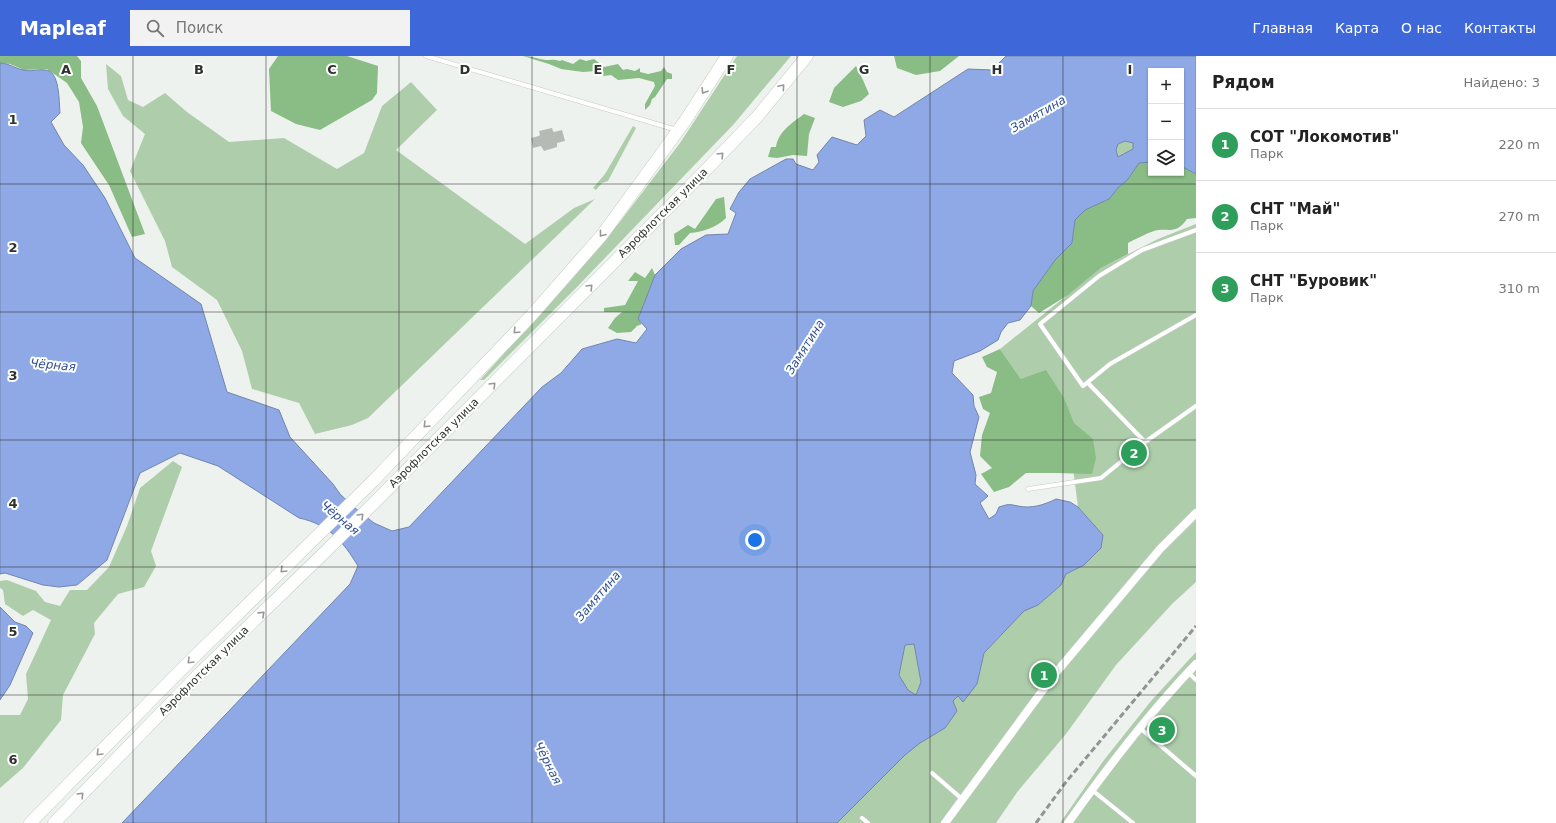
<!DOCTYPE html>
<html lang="ru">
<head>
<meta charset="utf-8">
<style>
	:root { --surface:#fff; --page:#f2f2f2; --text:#222; --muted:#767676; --line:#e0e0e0; --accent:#3e67d9 }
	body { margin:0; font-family:"DejaVu Sans",sans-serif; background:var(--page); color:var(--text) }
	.controls { position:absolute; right:12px; top:12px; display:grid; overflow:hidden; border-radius:0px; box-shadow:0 1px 3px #0004 }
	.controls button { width:36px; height:36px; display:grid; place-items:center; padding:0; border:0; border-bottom:1px solid var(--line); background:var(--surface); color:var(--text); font:20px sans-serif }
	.you { position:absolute; left:755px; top:484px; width:14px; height:14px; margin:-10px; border:3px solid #fff; border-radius:50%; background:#1a73e8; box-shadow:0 0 0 6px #1a73e833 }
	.badge { display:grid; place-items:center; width:26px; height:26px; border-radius:50%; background:var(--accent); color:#fff; font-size:13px; font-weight:700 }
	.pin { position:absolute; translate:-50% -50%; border:2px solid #fff; box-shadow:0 1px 4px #0006 }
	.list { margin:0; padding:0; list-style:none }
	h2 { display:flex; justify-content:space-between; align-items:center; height:52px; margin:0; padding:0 16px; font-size:17px }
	h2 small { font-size:13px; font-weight:400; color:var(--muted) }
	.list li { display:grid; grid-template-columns:26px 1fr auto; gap:12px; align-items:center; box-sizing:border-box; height:72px; padding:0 16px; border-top:1px solid var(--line) }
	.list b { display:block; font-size:15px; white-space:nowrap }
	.list p { margin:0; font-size:13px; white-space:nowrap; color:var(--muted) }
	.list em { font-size:13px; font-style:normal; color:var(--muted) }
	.icon { flex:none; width:22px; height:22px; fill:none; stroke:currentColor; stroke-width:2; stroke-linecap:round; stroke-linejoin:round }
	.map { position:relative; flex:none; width:1196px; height:767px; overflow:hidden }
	header { display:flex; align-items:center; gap:24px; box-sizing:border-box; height:56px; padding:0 20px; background:var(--accent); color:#fff }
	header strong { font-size:19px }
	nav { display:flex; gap:22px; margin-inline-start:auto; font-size:14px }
	.search { width:280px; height:36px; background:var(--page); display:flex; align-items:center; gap:10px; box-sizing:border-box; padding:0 14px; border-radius:0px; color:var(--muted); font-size:15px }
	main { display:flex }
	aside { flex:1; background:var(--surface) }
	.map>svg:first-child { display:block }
	.green { fill:#aeceab }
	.forest { fill:#8abc85 }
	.water { fill:#8ea9e5; stroke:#7285ae; fill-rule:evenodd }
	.building { fill:#b6bab5 }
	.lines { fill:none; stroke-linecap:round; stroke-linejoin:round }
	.lane-casing { stroke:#c5cac5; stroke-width:5 }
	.street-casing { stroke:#c5cac5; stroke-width:9 }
	.primary-casing { stroke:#c5cac5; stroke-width:13 }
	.lane { stroke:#fff; stroke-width:4 }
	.street { stroke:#fff; stroke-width:8 }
	.primary { stroke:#fff; stroke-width:12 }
	.rail { stroke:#919491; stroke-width:3; stroke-dasharray:6 3; stroke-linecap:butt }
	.oneway { stroke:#979897 }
	.grid { fill:none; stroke:#2f312f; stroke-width:1; stroke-opacity:0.55 }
	.labels { text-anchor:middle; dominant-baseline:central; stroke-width:4; stroke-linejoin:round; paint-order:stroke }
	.street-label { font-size:11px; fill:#2f312f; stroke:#fdfffd }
	.water-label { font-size:12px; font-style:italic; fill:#314d95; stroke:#fdfffd }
	.grid-label { font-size:13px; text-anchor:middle; font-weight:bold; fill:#2f312f; stroke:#fdfffd; stroke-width:4; stroke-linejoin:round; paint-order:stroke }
</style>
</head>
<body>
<header>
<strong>Mapleaf</strong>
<div class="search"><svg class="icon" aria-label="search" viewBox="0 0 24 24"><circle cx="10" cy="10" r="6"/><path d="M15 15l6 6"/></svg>Поиск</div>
<nav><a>Главная</a><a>Карта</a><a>О нас</a><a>Контакты</a></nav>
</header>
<main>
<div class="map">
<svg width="1196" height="767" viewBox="0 0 1196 767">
	<rect width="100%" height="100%" fill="#eef2ee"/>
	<path class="green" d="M737,0H791L733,69L576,232L484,324H480L570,225L619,167L680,87Z
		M106,8L121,20L128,44L143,51L165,37L187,56L229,86L284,82L337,113L364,97L382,50L411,26L437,54L396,94L525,188L574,152L595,143L368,362L352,369L315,378L299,347L252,333L242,295L217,244L172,211L165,185L130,115L145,78L123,60L108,33Z
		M633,70L636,72L608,125L602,127L596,134L593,132L605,118Z
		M1125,85L1133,87V94L1118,101L1116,94L1118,88Z
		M1196,168V526L1172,548L1116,609L1066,678L1018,735L996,767H837L905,699L957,655L953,645L958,640L963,645L977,628L984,597L1024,554L1038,549L1061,529L1066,518L1084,509L1103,479L1078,451L1064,342L1021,323L1000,293L1101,212L1158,183Z
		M173,405L182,411L151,495L156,510L144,531L118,538L94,567L95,578L63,639L61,664L23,712L0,732V659H20L28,643L26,618L51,564L33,554L23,560L5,548L3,534L0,532V525L7,524L36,535L45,546L60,550L70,534H87L109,511L127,470L140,432Z
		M905,588H914L921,626L916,639L908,634L899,618Z
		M1196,596V767H1060L1104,704L1151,645Z"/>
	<path class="forest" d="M0,0H77L81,5V22L97,50L145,178L132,181L109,129L81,87L83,71L79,46L67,27L47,13L24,14L10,8L0,7Z
		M278,0H347L378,10L377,37L372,44L320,74L296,68L271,55L269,13Z
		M523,0C533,0 537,3 546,4C552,4 554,3 560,5L562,4L573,8L580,3L586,5L594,3L604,11L618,8L623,14L627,13L635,15L640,12V16L648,18L661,15L664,11L667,16L672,18V23H667L655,41L652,43L650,49L645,54V48L655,30L654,26L639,22L618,24L611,19L604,20L596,15L583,16L561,13L549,8Z
		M894,0H959L940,15L916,19L897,12Z
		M856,10L863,24L869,38L861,45L843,51L829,46L834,32Z
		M804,58L815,62L809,78L807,100L793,99L777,102L768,101L771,91H776C778,76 792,67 804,58Z
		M1151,106V117H1181V110L1196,118V162L1187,163C1175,180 1168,171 1154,175C1145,178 1136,183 1128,187V198L1101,212L1068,239L1039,257L1031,250L1033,235L1055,204L1072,187L1075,164L1085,154L1109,143L1118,132L1128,123L1139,107Z
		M724,141L726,162C717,171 703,176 690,177L679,189H675L674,178L688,169L695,173L716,143Z
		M652,212L655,219L638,263L642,268L637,270L631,276L617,277L608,272L615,262L622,256H604V252L625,249L638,225H628L635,216L645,222Z
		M1000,293L1021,323L1046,314L1064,342L1074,367L1093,383L1096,402L1092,418L1056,417H1026L1009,431L994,436L981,418L992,412L980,400L982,379L990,357L983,353L979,341L991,337L997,316L987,311L982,301Z"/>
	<path class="water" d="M1006,0H1196V118L1181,110V15H1151V106L1139,107L1128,123L1118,132L1109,143L1085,154L1075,164L1072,187L1055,204L1033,235L1031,250L1020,264L1008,267L1001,276L998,284L980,295L954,305L952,317L973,339L974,350L979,361L970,396L976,419L975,428L988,440L980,447L989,463L996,458L999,451C1009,448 1008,448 1018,450C1031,453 1044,449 1056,443L1070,446L1078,451L1103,479L1101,492L1084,509L1066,518L1061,529L1038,549L1024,555L984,597L977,628L963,646L958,640L953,645L957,655L945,672L920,687L905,699L837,767H122L350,528L358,510C343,485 328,468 299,462L218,410L180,397L140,417L107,504L77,529L59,531L43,529L5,517L0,518V7C11,8 14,12 23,14C30,16 38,13 45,14C60,14 59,46 60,57L51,66L64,89L83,109L105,142L135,202L201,248L227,336L279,354L290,381L333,428L340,438L355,452L374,467L392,475L409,471L542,331L561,317L582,293L617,283L636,287L647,273L638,263L655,219L681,193L706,179L728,178L736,157L730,153L739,136L750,123L786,103H793L796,108L813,114L819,106L817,99L832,81L857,89L866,80L864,64L880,54L894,61L968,13L992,14ZM1125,85L1133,87V93L1118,101L1116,94L1118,88ZM914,588L921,626L916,639L908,634L899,619L905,589Z
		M0,551L15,566L26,570L33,577L10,629L0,644Z"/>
	<path class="building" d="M552,72L553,75L554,76L562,74L565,85L557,87V91L544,95L541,90L533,92L531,82L539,80L540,79L539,75Z"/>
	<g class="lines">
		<defs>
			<path id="lane" d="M426,0L677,74
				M1196,174L1142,194L1099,220L1040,268L1083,330L1110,308L1196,259
				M1088,327L1145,386
				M1028,433L1101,422L1145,386L1196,350
				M1188,616L1196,624
				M1140,672L1196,720
				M932,717L962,743
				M1092,734L1133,767
				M862,762L868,767"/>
			<path id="street" d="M945,767L1054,619L1160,493L1196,457
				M1068,767C1107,712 1149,657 1196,608"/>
			<path id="primary" d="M30,767L183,612L373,425L530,261L602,179L685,65L727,0
				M54,767L199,618L324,497L704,116L757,61L807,0"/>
		</defs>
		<use href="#lane" class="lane-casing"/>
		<use href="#street" class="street-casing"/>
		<use href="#primary" class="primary-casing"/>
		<use href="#lane" class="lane"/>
		<use href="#street" class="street"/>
		<use href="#primary" class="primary"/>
		<path class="rail" d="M1036,767L1066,726L1196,570"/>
	</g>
	<defs><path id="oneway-chevron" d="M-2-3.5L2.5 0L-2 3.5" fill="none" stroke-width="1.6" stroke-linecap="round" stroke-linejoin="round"/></defs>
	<g class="oneway">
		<use href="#oneway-chevron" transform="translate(782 31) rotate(-50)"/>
		<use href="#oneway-chevron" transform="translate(704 35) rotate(122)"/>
		<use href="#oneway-chevron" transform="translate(721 99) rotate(-46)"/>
		<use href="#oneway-chevron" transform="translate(602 178) rotate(128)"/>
		<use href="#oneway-chevron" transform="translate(590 231) rotate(-46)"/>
		<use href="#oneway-chevron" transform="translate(516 275) rotate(134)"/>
		<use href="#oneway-chevron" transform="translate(493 329) rotate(-45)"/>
		<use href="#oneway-chevron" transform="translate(426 369) rotate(134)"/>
		<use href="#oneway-chevron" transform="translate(361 460) rotate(-45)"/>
		<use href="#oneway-chevron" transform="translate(283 514) rotate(135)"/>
		<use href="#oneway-chevron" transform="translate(262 558) rotate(-44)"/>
		<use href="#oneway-chevron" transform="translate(190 605) rotate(135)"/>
		<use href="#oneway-chevron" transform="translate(99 697) rotate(135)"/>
		<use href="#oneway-chevron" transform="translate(81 739) rotate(-46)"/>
	</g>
	<path class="grid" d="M133,0V767M266,0V767M399,0V767M532,0V767M664,0V767M797,0V767M930,0V767M1063,0V767M0,128H1196M0,256H1196M0,384H1196M0,511H1196M0,639H1196"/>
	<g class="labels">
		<g class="street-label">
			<text transform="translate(663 157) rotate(-45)">Аэрофлотская улица</text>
			<text transform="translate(434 387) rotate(-45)">Аэрофлотская улица</text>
			<text transform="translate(204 615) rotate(-45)">Аэрофлотская улица</text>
		</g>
		<g class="water-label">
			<text transform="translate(1038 58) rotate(-30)">Замятина</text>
			<text transform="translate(805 291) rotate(-58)">Замятина</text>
			<text transform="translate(53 309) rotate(5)">Чёрная</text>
			<text transform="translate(340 462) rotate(40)">Чёрная</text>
			<text transform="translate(598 540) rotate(-49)">Замятина</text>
			<text transform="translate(548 707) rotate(63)">Чёрная</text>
		</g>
	</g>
	<g class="grid-label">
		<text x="66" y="18">A</text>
		<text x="199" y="18">B</text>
		<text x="332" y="18">C</text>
		<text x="465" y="18">D</text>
		<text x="598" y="18">E</text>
		<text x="731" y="18">F</text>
		<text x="864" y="18">G</text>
		<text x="997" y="18">H</text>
		<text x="1130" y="18">I</text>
		<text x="13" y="68">1</text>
		<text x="13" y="196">2</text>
		<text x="13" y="324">3</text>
		<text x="13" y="452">4</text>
		<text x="13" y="580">5</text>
		<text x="13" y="708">6</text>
	</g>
</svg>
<div class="controls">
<button>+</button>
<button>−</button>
<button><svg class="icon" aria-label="layers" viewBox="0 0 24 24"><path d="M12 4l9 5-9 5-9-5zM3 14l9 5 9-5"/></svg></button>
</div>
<div class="you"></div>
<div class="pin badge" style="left:1044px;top:619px;background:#2e9e5b">1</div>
<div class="pin badge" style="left:1134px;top:397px;background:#2e9e5b">2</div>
<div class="pin badge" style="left:1162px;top:674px;background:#2e9e5b">3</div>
</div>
<aside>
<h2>Рядом<small>Найдено: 3</small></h2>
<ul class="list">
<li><span class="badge" style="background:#2e9e5b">1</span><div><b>СОТ &quot;Локомотив&quot;</b><p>Парк</p></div><em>220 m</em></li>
<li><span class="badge" style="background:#2e9e5b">2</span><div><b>СНТ &quot;Май&quot;</b><p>Парк</p></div><em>270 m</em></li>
<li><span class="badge" style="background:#2e9e5b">3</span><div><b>СНТ &quot;Буровик&quot;</b><p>Парк</p></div><em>310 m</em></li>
</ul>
</aside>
</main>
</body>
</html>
